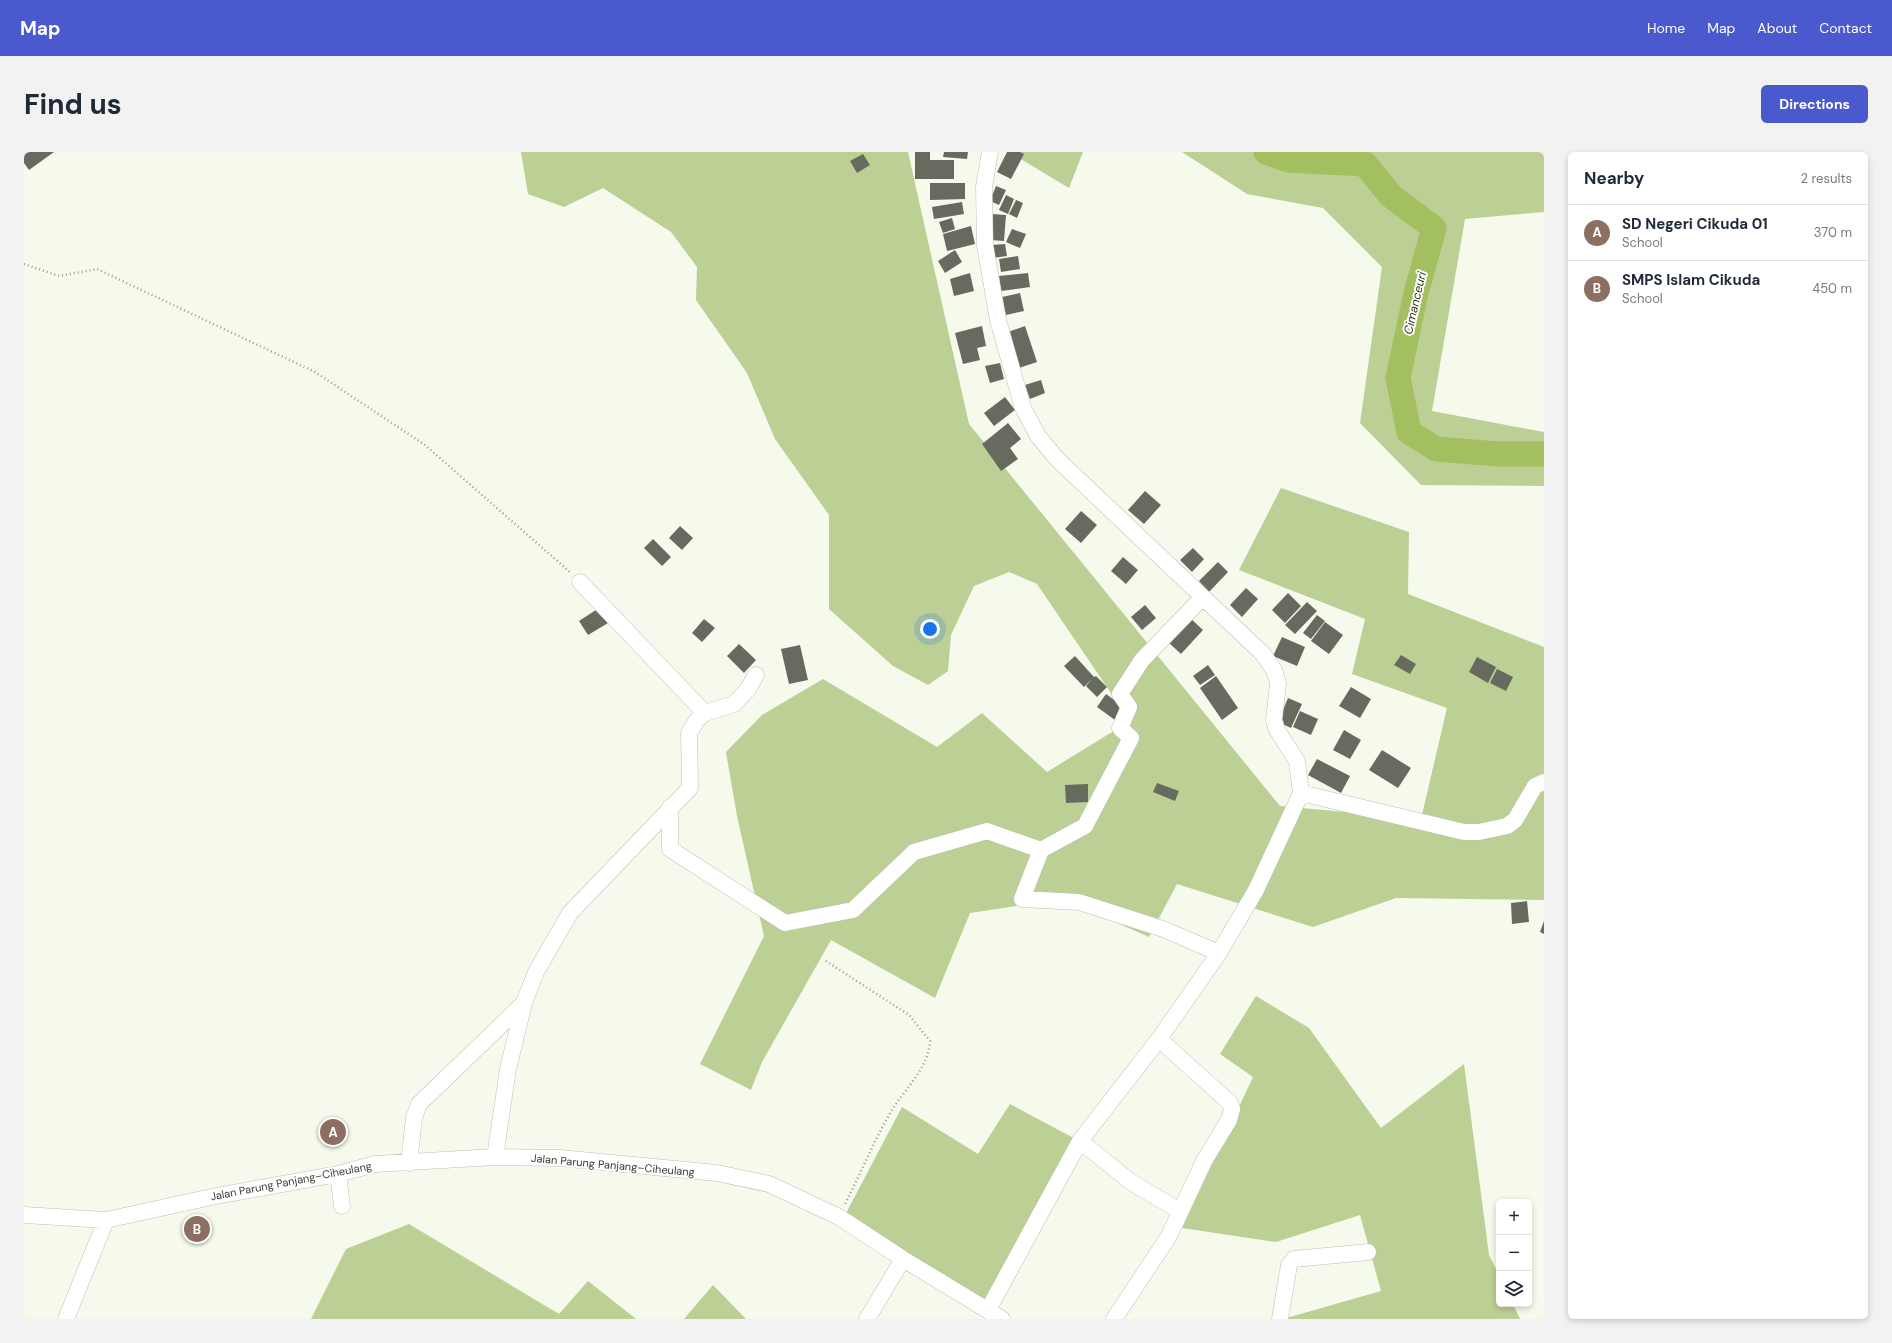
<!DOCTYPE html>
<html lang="en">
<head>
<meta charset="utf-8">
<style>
	:root { --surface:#fff; --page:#f2f2f3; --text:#1f2937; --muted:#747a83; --line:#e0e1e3; --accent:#4a59ce }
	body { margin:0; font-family:"DM Sans",sans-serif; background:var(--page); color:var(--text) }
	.controls { position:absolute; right:12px; bottom:12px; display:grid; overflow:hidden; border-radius:6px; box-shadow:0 2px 6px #0003 }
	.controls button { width:36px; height:36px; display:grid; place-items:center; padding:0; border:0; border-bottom:1px solid var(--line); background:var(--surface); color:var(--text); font:20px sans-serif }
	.you { position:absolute; left:906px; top:477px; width:14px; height:14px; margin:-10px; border:3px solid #fff; border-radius:50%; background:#1a73e8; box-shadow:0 0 0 6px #1a73e833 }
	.badge { display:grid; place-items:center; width:26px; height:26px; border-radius:50%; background:var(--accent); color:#fff; font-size:13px; font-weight:700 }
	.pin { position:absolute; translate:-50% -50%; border:2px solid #fff; box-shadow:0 1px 4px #0006 }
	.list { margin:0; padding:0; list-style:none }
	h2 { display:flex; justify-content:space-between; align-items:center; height:52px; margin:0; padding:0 16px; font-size:17px }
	h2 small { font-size:13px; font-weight:400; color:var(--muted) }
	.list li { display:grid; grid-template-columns:26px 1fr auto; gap:12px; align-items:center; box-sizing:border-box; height:56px; padding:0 16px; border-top:1px solid var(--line) }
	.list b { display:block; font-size:15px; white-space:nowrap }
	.list p { margin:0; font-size:13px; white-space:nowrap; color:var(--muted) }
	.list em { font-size:13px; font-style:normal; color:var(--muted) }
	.icon { flex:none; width:22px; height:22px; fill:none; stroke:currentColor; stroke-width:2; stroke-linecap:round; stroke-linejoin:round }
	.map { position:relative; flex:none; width:1520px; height:1167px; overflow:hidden; border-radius:6px }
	header { display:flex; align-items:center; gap:24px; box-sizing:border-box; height:56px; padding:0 20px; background:var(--accent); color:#fff }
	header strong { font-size:19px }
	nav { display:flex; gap:22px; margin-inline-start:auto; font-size:14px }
	.intro { display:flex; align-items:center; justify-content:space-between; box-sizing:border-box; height:96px; padding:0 24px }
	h1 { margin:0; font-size:28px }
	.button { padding:10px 18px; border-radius:6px; background:var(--accent); color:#fff; font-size:14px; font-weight:700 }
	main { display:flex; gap:24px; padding:0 24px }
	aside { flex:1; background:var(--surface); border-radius:6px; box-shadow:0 2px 6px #0003 }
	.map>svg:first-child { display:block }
	.green { fill:#bccf94 }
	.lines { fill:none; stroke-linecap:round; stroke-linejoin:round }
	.river { stroke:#a3bf60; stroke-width:25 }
	.building { fill:#676b5f }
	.minor-casing { stroke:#bcc0b3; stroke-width:17 }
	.path { stroke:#9a9e94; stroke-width:2.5; stroke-dasharray:1 3; stroke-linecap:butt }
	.minor { stroke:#fff; stroke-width:16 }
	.labels { text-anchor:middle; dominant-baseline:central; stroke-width:4; stroke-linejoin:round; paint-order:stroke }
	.street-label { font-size:11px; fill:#393b35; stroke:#fff }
	.water-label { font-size:12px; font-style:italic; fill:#2c370f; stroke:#fff }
</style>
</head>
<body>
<header>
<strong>Map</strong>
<nav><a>Home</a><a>Map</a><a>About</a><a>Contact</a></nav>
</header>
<div class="intro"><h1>Find us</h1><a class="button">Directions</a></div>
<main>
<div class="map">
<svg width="1520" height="1167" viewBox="0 0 1520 1167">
	<rect width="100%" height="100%" fill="#f5faec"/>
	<path class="green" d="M497,0H884L945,272L1256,654L1397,667L1423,556L1328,522L1341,467L1215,418L1257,336L1385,380L1384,442L1520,495V748L1372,746L1289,775L1153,732L1125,785L1039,747L946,761L911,846L807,788L738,910L727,938L676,912L740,784L713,664L702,600L738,563L799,527L913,595L958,561L1023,620L1106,569L1013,432L985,420L950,434L927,483L924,519L904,533L869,514L805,457V363L751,287L723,221L672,148L673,115L647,80L579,36L540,55L504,42Z
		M985,0H1059L1045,36Z
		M1158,0H1520V60L1441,67L1408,259L1520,280V334L1397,333L1336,271L1358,115L1299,56L1223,42Z
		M1232,844L1285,876L1357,976L1440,912L1465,1103L1475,1123V1152H1489L1496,1167H1259L1357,1139L1336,1063L1252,1090L1158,1076L1229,925L1196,902Z
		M986,952L1057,990L963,1161L878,1117L821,1063L878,955L954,1002Z
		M385,1072L535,1162L564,1129L612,1167H287L322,1097Z
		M689,1133L722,1167H660Z"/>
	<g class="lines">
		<path class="river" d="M1242,0L1264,8L1341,12L1367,44L1410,76L1392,141L1374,226L1385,280L1412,297L1474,302H1520"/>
	</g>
	<path class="building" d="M0,0H30L5,18L0,11Z
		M891,0H906V8H930V27H891Z
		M920,0H944L943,7L919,5Z
		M983,0H996L1000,2L987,27L973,20Z
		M839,2L846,13L833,21L826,9Z
		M906,31H941V47L906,48Z
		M972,34L982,38L975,53L966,49Z
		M982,43L990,47L984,62L975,58Z
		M992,48L999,51L993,66L985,62Z
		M938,50L940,62L910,67L908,55Z
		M968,62L982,63L980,89L966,88Z
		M928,66L931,77L919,81L915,70Z
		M947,74L951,92L923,99L919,82Z
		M988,77L1002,82L996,96L982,90Z
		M981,92L983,104L969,106L967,93Z
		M931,98L938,110L921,121L914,109Z
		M994,104L996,117L977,120L975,107Z
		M946,121L950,139L930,144L926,127Z
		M1004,121L1006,135L977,139L975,124Z
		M996,141L1000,159L982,163L978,145Z
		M958,174L962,194L953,196L956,208L939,212L931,181Z
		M1001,174L1013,210L995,216L984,180Z
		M976,211L980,227L966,231L961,214Z
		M1017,228L1021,241L1006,247L1001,233Z
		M981,245L991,258L970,274L960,261Z
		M984,271L997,287L986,296L994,307L977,319L958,292Z
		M1121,339L1137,353L1120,372L1104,358Z
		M1057,359L1073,373L1057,391L1041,377Z
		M656,374L669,386L658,398L645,386Z
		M629,387L647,405L638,414L620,396Z
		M1169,396L1180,407L1168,420L1156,408Z
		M1099,405L1114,418L1102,432L1087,419Z
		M1194,410L1204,420L1185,440L1175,429Z
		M1222,436L1234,447L1218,465L1206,453Z
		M1264,441L1277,454L1261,471L1248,458Z
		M1283,450L1293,459L1271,482L1261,473Z
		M1121,453L1132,466L1118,478L1107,465Z
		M575,456L584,471L564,483L555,469Z
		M1293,463L1301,469L1287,487L1279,481Z
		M1165,465L1179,478L1157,502L1143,489Z
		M680,467L691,476L678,490L668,481Z
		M1301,470L1319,483L1305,502L1287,489Z
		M1258,485L1281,495L1273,514L1249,504Z
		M715,492L732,508L720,521L703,504Z
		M776,493L784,528L765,532L757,497Z
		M1377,503L1392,512L1386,522L1370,513Z
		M1051,504L1070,525L1072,524L1083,535L1073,545L1062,534L1068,527L1060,535L1040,514Z
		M1453,505L1472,515L1464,531L1445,520Z
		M1184,513L1191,523L1176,533L1169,524Z
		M1473,517L1489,525L1482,539L1466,531Z
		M1192,524L1214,556L1198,568L1176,536Z
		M1327,535L1347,547L1336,566L1315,554Z
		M1082,542L1100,555L1091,568L1073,555Z
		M1264,546L1278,552L1267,576L1254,570Z
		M1276,559L1294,567L1287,583L1269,575Z
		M1320,578L1337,588L1326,607L1309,598Z
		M1358,598L1387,616L1374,636L1345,618Z
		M1293,607L1326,624L1317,641L1284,623Z
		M1133,631L1155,639L1151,649L1129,640Z
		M1064,632V650L1042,651L1041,633Z
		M1503,749L1505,770L1488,772L1487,751Z
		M1520,769V782L1516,780Z"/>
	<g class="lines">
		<defs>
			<path id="minor" d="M556,430L681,561
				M1277,641L1440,680H1455L1483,674L1491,668L1511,634L1520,630
				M646,655V697L761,771L829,758L890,700L963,679L1017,698L998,747L1055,750L1139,777L1195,801
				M1017,698L1061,674L1107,586L1096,576L1105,555L1096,542L1118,508L1178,446
				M1056,989L1107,1030L1156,1059
				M471,1005L484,917L500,851L512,820L546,761L666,636L665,581L673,568L681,561L710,552L724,537L732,523
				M385,1011L390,966L395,952L500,851
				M314,1022L318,1054
				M0,1063L82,1068L192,1044L314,1022L351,1012L471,1005L536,1006L693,1021L745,1032L815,1065L879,1107L978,1167
				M964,1158L1056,989L1135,887L1195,801L1232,738L1277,641L1273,609L1253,578L1250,568L1254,531L1250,518L1239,502L1033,307L1014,284L999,256L974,168L961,93L960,35L966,0
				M42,1167L82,1068
				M843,1167L879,1107
				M1090,1167L1145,1084L1180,1009L1205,968L1208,957L1206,951L1135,887
				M1256,1167L1265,1113L1270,1107L1344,1100"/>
		</defs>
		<use href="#minor" class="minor-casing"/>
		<path class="path" d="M0,112L35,124L73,117L291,220L401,293L547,421
			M802,809L885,863L906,889C905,915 881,937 868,958C850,988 837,1021 821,1052"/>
		<use href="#minor" class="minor"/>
	</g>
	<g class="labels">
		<g class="street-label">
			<text transform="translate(589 1013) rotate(5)">Jalan Parung Panjang–Ciheulang</text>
			<text transform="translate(267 1029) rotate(-11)">Jalan Parung Panjang–Ciheulang</text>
		</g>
		<g class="water-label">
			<text transform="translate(1391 151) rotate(-77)">Cimanceuri</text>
		</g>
	</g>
</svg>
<div class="controls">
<button>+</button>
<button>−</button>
<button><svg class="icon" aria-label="layers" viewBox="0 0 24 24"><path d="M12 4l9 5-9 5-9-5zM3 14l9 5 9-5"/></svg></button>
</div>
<div class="you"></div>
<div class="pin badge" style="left:309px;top:980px;background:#8d6e63">A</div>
<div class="pin badge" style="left:173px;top:1077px;background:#8d6e63">B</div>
</div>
<aside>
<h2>Nearby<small>2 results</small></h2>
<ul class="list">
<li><span class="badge" style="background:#8d6e63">A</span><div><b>SD Negeri Cikuda 01</b><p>School</p></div><em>370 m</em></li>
<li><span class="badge" style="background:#8d6e63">B</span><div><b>SMPS Islam Cikuda</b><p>School</p></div><em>450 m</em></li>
</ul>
</aside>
</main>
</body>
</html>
